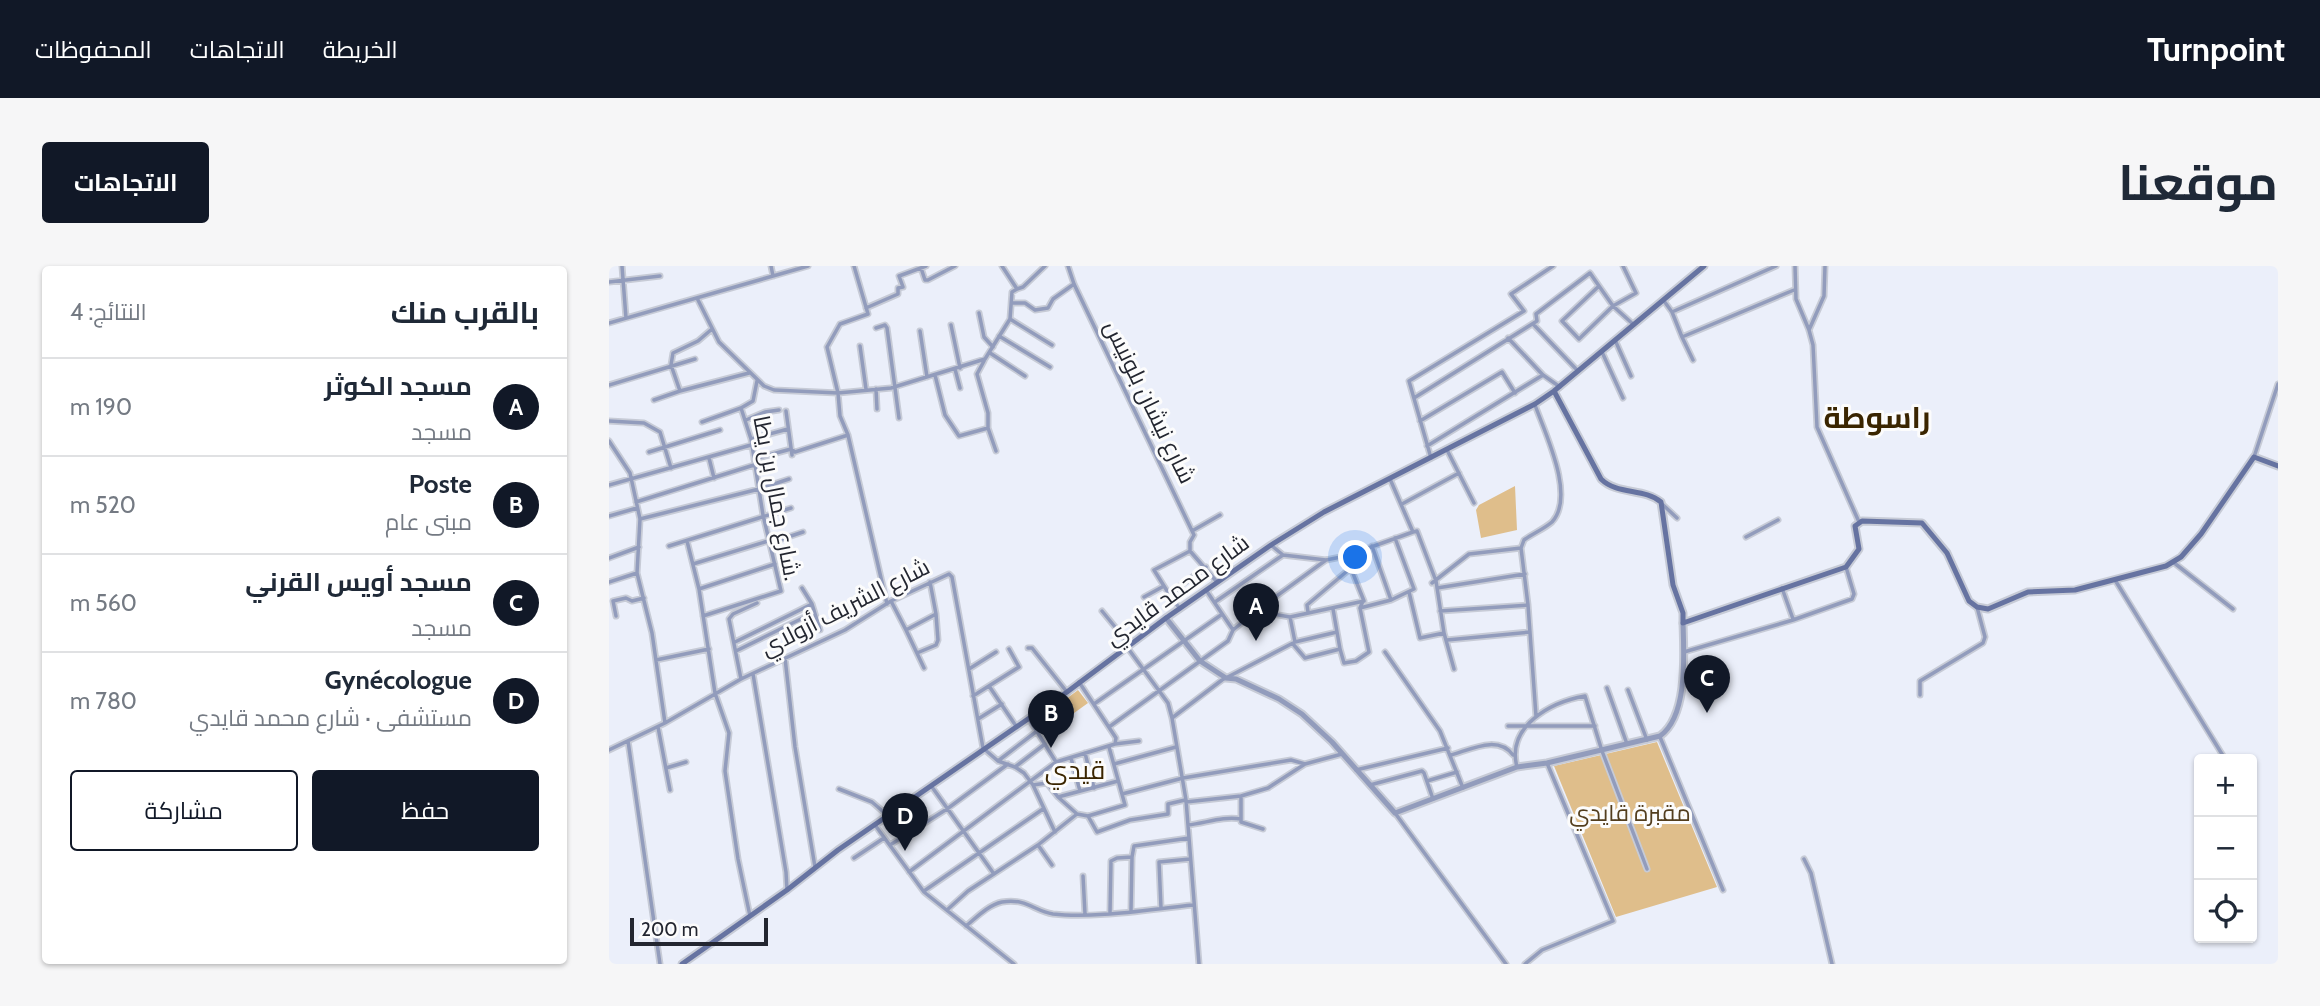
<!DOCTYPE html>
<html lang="ar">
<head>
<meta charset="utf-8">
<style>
	:root { --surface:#fff; --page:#f6f6f7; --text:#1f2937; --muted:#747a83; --line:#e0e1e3; --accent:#111827 }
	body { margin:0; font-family:Cabin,Cairo,sans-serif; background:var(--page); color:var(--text); direction:rtl }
	.controls { position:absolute; right:21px; bottom:21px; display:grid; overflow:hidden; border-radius:7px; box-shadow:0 2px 5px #0004 }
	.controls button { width:63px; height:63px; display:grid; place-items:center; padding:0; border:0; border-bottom:2px solid var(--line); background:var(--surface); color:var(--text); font:35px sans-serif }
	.scale { position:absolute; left:21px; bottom:18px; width:138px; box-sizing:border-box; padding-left:7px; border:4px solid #232630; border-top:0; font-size:19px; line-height:24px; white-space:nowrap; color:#232630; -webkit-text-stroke:5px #fcfcfc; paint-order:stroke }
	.you { position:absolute; left:747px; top:292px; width:24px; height:24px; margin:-18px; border:5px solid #fff; border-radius:50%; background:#1a73e8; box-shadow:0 0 0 10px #1a73e833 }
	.badge { display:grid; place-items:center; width:46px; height:46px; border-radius:50%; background:var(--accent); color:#fff; font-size:23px; font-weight:700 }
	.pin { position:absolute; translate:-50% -58px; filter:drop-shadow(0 2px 4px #0008) }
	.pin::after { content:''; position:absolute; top:37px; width:24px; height:21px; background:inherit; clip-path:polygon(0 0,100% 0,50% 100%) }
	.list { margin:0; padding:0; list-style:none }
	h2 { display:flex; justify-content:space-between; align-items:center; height:91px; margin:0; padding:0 28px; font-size:30px }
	h2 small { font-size:23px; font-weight:400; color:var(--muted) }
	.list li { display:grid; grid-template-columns:46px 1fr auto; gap:21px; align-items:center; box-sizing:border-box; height:98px; padding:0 28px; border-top:2px solid var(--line) }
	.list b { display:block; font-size:26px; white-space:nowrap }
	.list p { margin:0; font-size:23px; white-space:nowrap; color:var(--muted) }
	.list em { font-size:23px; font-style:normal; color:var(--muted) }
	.actions { display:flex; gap:14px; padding:21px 28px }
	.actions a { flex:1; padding:16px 0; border:2px solid var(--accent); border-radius:7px; text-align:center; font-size:24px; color:var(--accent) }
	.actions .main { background:var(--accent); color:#fff }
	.icon { flex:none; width:38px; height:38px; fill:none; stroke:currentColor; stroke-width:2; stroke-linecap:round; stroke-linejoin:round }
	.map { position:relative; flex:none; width:1669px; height:698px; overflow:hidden; direction:ltr; border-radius:7px }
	header { display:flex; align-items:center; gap:42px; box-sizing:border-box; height:98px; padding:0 35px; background:var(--accent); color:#fff }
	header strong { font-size:33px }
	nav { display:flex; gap:38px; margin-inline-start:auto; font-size:24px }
	.intro { display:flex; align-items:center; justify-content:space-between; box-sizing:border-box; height:168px; padding:0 42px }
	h1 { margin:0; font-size:49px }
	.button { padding:18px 32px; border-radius:7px; background:var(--accent); color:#fff; font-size:24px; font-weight:700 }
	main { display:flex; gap:42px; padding:0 42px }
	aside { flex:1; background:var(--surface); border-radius:7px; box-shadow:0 2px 5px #0004 }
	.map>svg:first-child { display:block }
	.green { fill:#dfbe8b }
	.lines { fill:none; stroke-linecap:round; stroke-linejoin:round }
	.minor-casing { stroke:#c7cbd6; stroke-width:7 }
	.tertiary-casing { stroke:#c7cbd6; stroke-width:9 }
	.secondary-casing { stroke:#c7cbd6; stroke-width:9 }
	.minor { stroke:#929cbc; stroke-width:3.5 }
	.tertiary { stroke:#929cbc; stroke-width:5 }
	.secondary { stroke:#6673a1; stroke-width:5 }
	.labels { text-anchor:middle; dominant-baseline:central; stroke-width:6; stroke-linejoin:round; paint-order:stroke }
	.street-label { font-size:23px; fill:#232630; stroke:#fcfcfc }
	.park-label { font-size:23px; fill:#533e1e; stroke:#fcfcfc }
	.quarter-label { font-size:26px; fill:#3a2500; stroke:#fcfcfc }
	.district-label { font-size:30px; font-weight:bold; fill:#3a2500; stroke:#fcfcfc }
</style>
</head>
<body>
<header>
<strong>Turnpoint</strong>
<nav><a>الخريطة</a><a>الاتجاهات</a><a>المحفوظات</a></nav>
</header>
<div class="intro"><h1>موقعنا</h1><a class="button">الاتجاهات</a></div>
<main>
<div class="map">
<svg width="1669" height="698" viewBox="0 0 1669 698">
	<rect width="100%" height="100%" fill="#ebeffa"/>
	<path class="green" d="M906,220L908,264L872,272L867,244L870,239Z
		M469,424L479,437L454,455L445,442Z
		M1048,476L1108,621L1007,651L945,500Z"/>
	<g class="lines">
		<defs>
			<path id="minor" d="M13,0L17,52
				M162,0L164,10
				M245,0L259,48L231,58L218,81L229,127L231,150L239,169L278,338
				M459,0L465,18L585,269L581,276V285
				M1186,0L1187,33L1200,64L1204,79L1208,161L1250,256
				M312,2L316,14H319L346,0
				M0,16L51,10
				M990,20L1004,40L1027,27L1014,0
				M408,23L414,21L436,0
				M88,32L110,76L155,120L165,124L229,127L282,122L376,93L401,53L403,26L408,23L393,0
				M1055,35L1063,46L1073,71L1185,24
				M404,37H416L426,44L439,42L444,33L465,18
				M257,42L289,28V22L294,21L290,10L317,0
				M1063,46L1167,0
				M370,47L375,71L384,81
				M401,53L443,79
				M0,57L199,0
				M924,58L968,104
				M342,59L351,102
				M267,62L276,59L278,62L290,152
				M1200,64L1215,30L1216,0
				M311,65L318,111
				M390,70L441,101
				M1073,71L1084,94
				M899,72L934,109L951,121
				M1006,74L1022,110
				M251,80L257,123
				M993,86L1014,132
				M381,87L416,110
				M375,95L368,108L379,147V162L387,185
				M346,103L351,122
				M326,109L336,149L350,170L379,162
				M0,119L86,93
				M267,123L268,143
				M71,125L62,99L64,87L89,75L103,63
				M805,132L928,55L927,48L981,7L990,20L953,55L970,73L1004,40L1025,59
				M45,134L71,125L140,107
				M926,139C936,167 967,230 943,256C935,263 923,268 915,274L912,282L919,339L927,450
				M177,145L183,189
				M137,154L156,146L170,144
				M0,155L35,157L51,166L62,202
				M811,155L893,106L906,127
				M93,156L132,142
				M142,173L179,163
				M0,175L21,207L31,253L28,307L43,367L56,457
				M818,180L934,109
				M838,184L865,237
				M40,186L111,164
				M1645,191L1669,118
				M100,192L105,212
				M822,192L800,115L915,45L902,28L944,0
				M145,193L182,183L186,186L239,169
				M781,213L804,266
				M0,219L142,179
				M27,236L145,199
				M1052,237L1068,252
				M793,238L850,207
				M0,250L28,242
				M31,253L150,223L180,213
				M583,265L611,249
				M1137,271L1169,254
				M78,275L90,323L106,427L120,467L116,505L129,593L141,650
				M161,277L194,266
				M662,279L674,289L717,294L737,290
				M60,280L182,242
				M763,280L782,334L805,323L786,272
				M0,292L30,281
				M1564,296L1624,343
				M84,298L159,275
				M1506,314L1616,493
				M0,316L28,307
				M823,317L860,288L912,282
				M555,320L545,304L581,285L608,316
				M193,322L203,338L211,364
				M828,322L916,308
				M1173,322L1184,353
				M90,323L166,298
				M597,324L624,364L647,345L681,351
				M800,326L811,372L835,367
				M535,331L555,320L560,328
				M282,335L297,364
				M754,335L751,342L782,334
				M606,336L674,289
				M571,343L560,328L597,301
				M493,345L520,378
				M647,345L717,294
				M831,345L919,339
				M699,346L698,339L743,301
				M7,350L4,335L17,332L23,335L35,332
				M94,350L172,325L154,249L142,173L132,142L144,135L148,115
				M838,374L921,366
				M126,376L203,338
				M686,376L728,366
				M684,378L696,392L731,383L724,343
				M518,381L559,437L563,452L577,534L590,698
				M419,382H423L458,426
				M731,383L735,397L747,395L760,386L751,342
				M127,385L204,347
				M776,386L831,465L854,522
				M1075,386L1184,354L1243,333L1245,328L1237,301
				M308,387L327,379L329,374L327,348
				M176,392L186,481L206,601
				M47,394L100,383
				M315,402L297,364L327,348L321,316
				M360,403L387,386
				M144,408L177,606L178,624
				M132,413L120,353L124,348L148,337
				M380,420L407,460
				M998,422L1018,478
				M1019,424L1038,474
				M1311,429V415L1374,377L1376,371L1368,341
				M364,430L410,401L400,383
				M485,438L612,349
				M563,452L613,414L686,376L681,351L755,335L737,290L804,266L808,265L827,315L835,367L845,403
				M369,453L393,438
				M420,453L447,496L506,478L507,472L470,416
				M899,460H986
				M49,461L61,524
				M500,461L619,375L624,364
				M1051,471L1114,624
				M19,475L51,698
				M506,478L530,475
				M0,484L56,457L132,413L236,364L282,335L340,308L343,311L374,482L389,495L406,501L415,507L424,519L446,566
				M476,487L485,522
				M842,489C863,483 889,469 904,489
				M462,492L471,525
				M389,495L428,465
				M505,498L567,481
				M406,501L436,478
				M908,501C897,460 942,436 976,430L993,485L1038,603
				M57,502L77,496
				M747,504L839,482
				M818,515L848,506
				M424,519L438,517L449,531L509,515
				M761,519L813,505L815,507L824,533
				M323,521L385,608
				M230,523L263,536L278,549
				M513,528L574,512L682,494L696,498
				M449,531L468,548L479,550L516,539L500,481
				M577,536L632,530L659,522L696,498L733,488
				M786,547L897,698
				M479,550L488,566L521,554L559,548V538L576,534
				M632,553V530
				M266,559L315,626L405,698
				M579,559C597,557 614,550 632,553V556L654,563
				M281,579L338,543L399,498
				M429,579L443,599
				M245,592L275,572
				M1195,593L1202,607L1223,698
				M300,606L447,496
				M474,610L476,648
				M315,625L434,543
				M552,642L550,596L581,593
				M338,644L359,625L429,579L468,548
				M522,644L523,591L525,580L580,572
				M501,646L502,595L508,592L523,591
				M357,660C367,652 379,639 393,636C418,632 425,645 444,648C485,653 542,643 584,639
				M916,698L933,684L1004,655L938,497"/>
			<path id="tertiary" d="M557,352L591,395L617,412L627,413L670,433L693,448L723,476L786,547L908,501L938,497L1051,470C1079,450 1075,389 1074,357"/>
			<path id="secondary" d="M945,125L992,213C1008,229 1035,222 1052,236L1064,319L1074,347V357L1237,301L1250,283L1246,260L1253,255L1313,257L1338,287L1360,335L1368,341L1379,343L1419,326L1466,324L1557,300L1572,291L1592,268L1645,191L1669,200
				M73,698L178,624L229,584L458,426L557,352L662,279L715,246L926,138L945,125L1095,0"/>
		</defs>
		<use href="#minor" class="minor-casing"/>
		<use href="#tertiary" class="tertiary-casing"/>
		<use href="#secondary" class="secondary-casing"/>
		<use href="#minor" class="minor"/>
		<use href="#tertiary" class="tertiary"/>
		<use href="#secondary" class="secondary"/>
	</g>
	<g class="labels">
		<g class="street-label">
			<text transform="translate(541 136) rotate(64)">شارع نيشان بلونيس</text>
			<text transform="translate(168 232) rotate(79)">شارع جمال بن يطا.</text>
			<text transform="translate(568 324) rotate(-36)">شارع محمد قايدي</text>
			<text transform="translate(236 341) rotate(-27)">شارع الشريف أزولاي</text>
		</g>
		<g class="park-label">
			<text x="1021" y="547">مقبرة قايدي</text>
		</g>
		<g class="quarter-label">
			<text x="466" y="504">قيدي</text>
		</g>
		<g class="district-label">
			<text x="1268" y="151">راسوطة</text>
		</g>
	</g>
</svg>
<div class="controls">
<button>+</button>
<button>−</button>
<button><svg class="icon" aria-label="locate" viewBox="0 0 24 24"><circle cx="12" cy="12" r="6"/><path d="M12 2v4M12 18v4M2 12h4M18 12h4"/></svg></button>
</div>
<div class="scale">200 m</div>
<div class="you"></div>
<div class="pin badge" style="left:647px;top:375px">A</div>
<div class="pin badge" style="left:442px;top:482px">B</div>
<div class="pin badge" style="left:1098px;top:447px">C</div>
<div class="pin badge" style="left:296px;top:585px">D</div>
</div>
<aside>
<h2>بالقرب منك<small>النتائج: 4</small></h2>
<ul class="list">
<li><span class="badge">A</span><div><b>مسجد الكوثر</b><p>مسجد</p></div><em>190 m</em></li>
<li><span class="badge">B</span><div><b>Poste</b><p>مبنى عام</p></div><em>520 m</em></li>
<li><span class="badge">C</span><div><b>مسجد أويس القرني</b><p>مسجد</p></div><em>560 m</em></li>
<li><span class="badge">D</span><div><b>Gynécologue</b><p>مستشفى · شارع محمد قايدي</p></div><em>780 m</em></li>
</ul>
<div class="actions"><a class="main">حفظ</a><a>مشاركة</a></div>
</aside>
</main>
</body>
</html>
